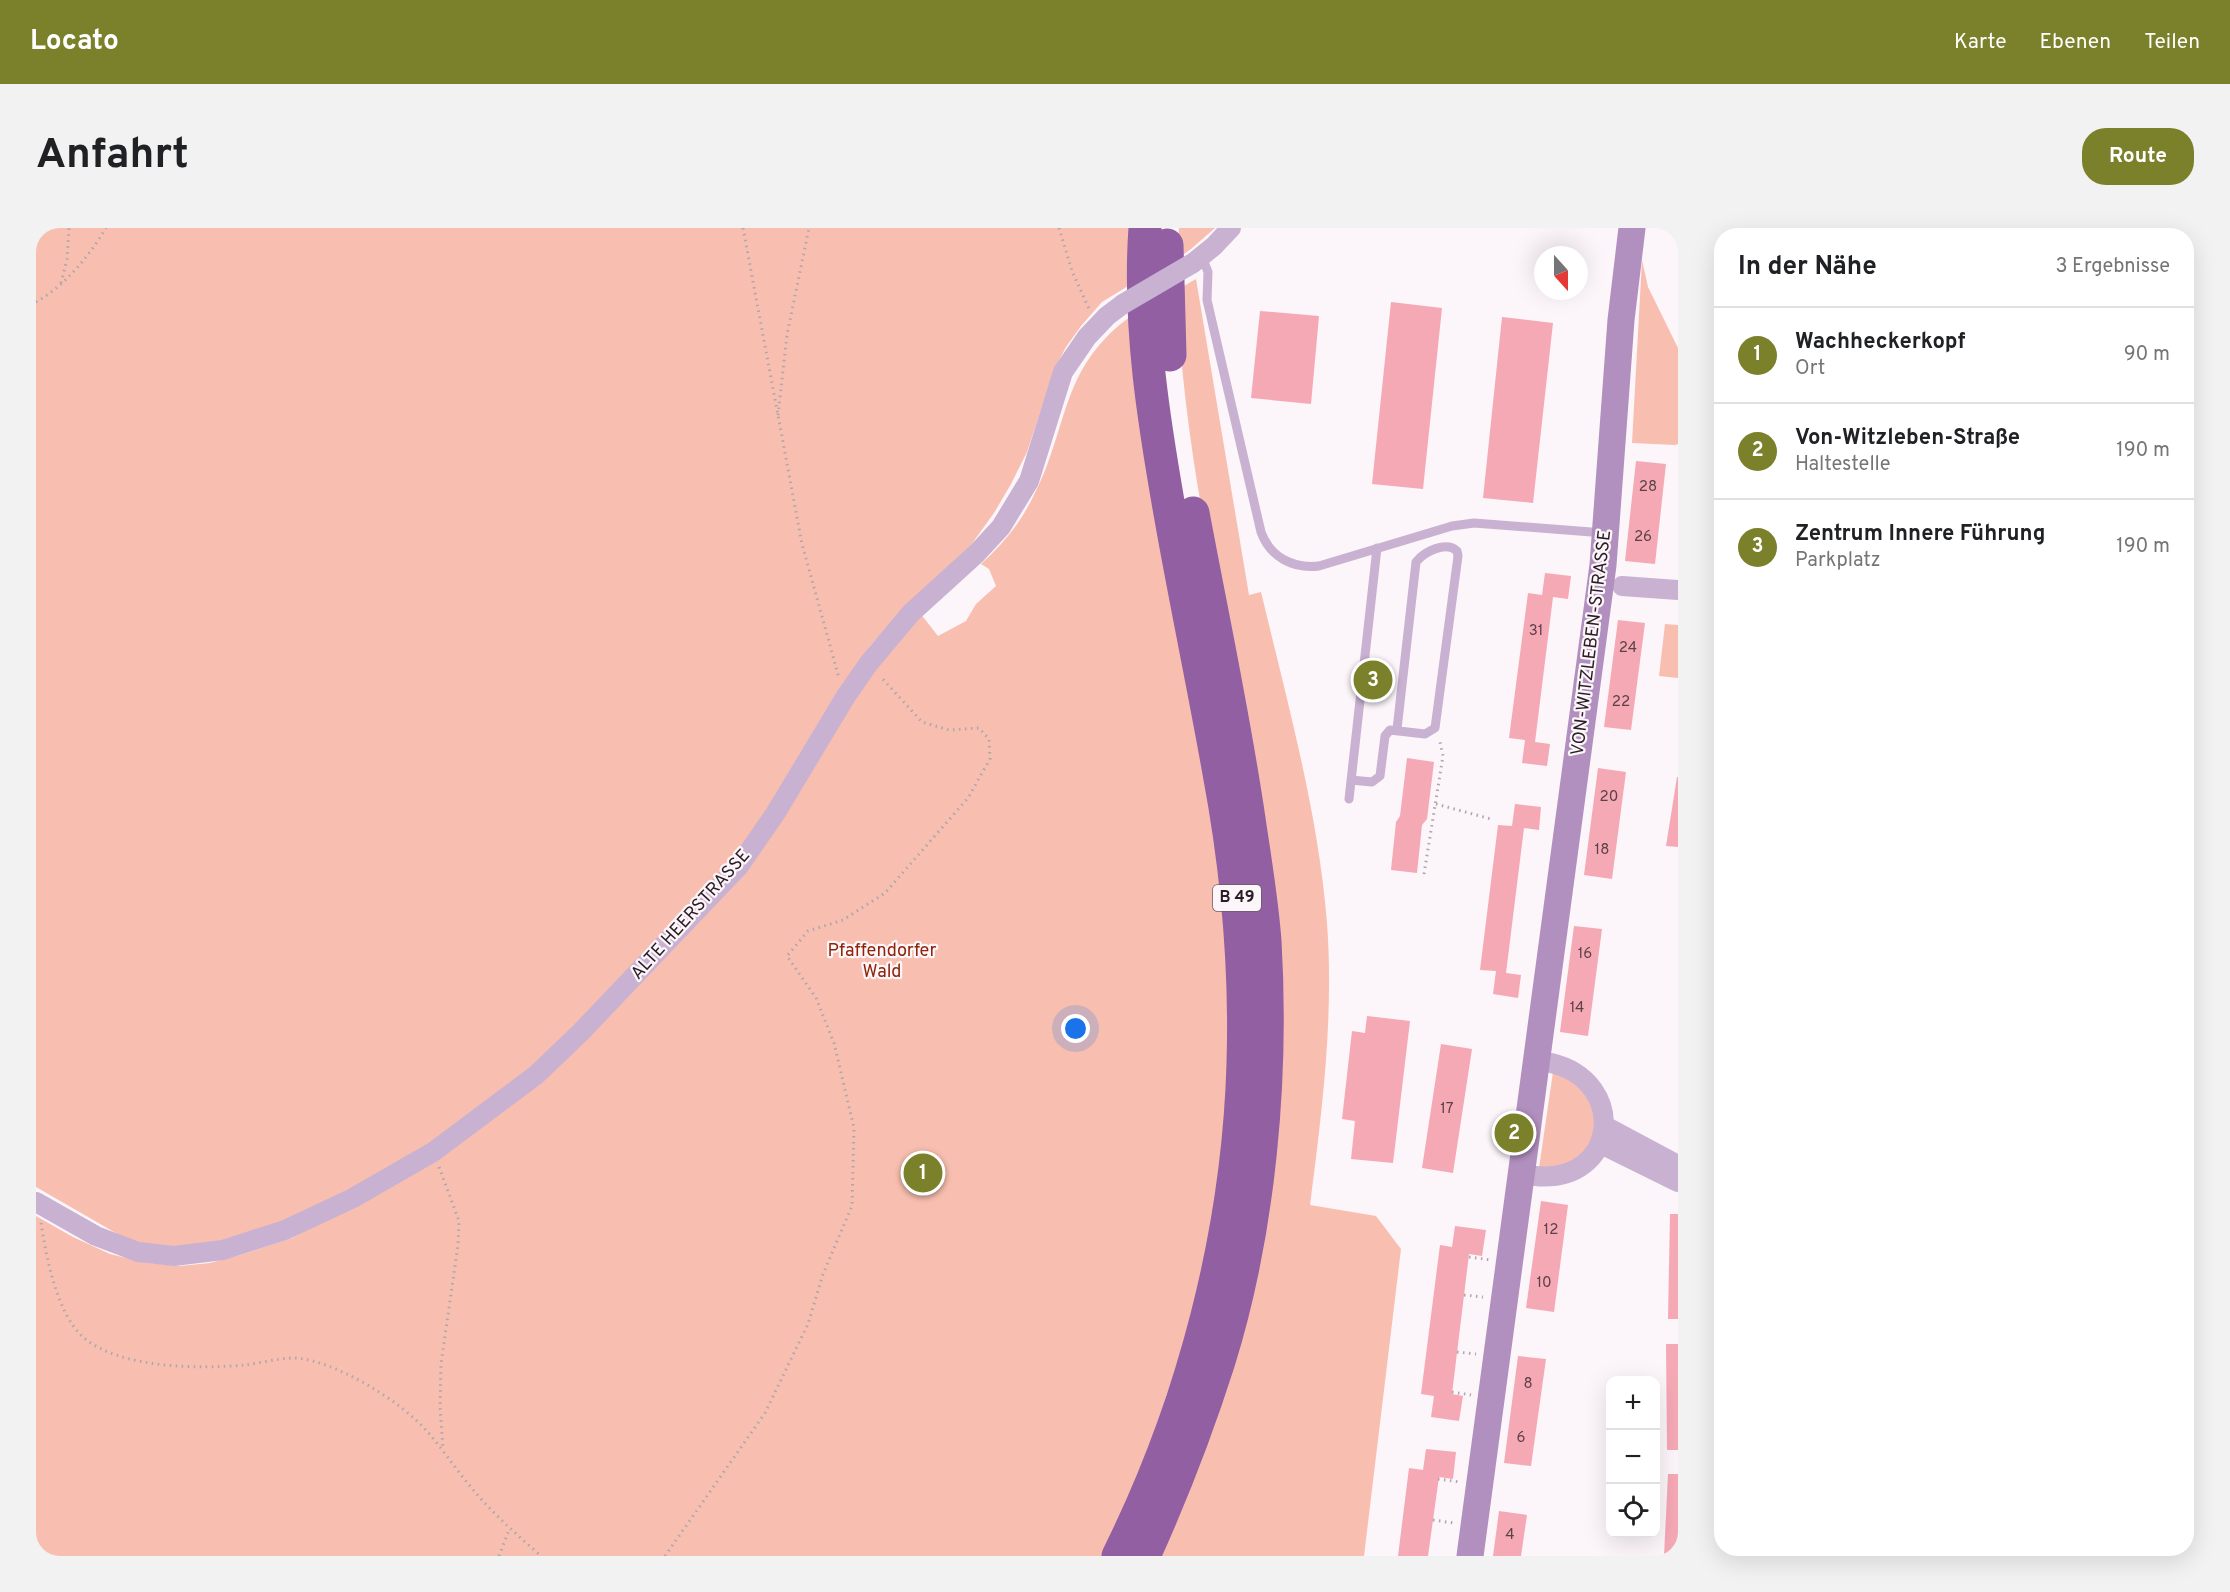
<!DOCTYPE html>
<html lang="de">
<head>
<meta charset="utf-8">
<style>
	:root { --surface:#fff; --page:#f2f2f2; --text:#202124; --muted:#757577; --line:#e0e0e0; --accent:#7b802a }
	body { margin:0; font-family:Overpass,sans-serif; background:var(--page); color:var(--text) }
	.controls { position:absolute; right:18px; bottom:18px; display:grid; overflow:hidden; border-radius:12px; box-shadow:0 6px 24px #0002 }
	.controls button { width:54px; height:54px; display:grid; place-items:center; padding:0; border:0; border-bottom:2px solid var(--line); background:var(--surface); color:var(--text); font:30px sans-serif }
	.compass { position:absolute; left:1498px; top:18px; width:54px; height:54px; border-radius:50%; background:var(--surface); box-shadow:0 6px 24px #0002; rotate:159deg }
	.you { position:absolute; left:1040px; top:801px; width:21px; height:21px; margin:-15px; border:4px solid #fff; border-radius:50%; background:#1a73e8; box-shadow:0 0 0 9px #1a73e833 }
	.badge { display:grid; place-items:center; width:39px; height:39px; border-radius:50%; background:var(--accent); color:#fff; font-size:20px; font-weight:700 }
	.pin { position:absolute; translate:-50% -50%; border:3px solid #fff; box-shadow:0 2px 6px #0006 }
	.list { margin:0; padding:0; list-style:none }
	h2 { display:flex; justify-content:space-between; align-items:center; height:78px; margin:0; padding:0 24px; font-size:26px }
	h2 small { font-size:20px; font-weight:400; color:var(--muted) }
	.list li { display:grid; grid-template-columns:39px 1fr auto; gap:18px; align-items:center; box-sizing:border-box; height:96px; padding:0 24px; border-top:2px solid var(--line) }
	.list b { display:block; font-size:22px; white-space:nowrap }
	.list p { margin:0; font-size:20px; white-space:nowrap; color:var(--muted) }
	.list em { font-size:20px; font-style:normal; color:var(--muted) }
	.icon { flex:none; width:33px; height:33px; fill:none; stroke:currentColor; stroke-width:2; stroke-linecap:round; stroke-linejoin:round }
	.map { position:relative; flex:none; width:1642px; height:1328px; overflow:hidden; border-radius:24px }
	header { display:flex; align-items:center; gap:36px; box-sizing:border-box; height:84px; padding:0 30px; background:var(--accent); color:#fff }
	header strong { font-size:28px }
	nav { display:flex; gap:33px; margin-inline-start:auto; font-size:21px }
	.intro { display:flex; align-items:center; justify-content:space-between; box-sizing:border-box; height:144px; padding:0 36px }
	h1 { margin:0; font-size:42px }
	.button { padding:15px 27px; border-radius:24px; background:var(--accent); color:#fff; font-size:21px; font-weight:700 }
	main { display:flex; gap:36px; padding:0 36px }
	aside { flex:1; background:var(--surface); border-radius:24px; box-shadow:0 6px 24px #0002 }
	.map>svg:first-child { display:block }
	.green { fill:#f8bfb0 }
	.building { fill:#f5a9b5 }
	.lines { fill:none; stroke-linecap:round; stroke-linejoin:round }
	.path { stroke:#afa6ac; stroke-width:3; stroke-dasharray:1.5 4.5; stroke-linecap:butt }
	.lane { stroke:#c9b1d2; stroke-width:9 }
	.street { stroke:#c9b1d2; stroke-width:20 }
	.secondary { stroke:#b18fbe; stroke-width:27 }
	.highway { stroke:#915fa2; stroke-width:33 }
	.street-bridge { stroke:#c9b1d2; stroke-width:20 }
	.labels { text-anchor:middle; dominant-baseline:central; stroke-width:4.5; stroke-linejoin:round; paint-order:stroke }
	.number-label { font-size:15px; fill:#5d4149 }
	.shield { fill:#fcf5f9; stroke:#695e65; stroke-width:1.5 }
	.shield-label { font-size:16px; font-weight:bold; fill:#2a1e25 }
	.street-label { font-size:18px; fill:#2a1e25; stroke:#fcf5f9 }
	.park-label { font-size:18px; fill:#8d2407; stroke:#fcf5f9 }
</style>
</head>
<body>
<header>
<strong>Locato</strong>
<nav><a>Karte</a><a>Ebenen</a><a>Teilen</a></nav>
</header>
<div class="intro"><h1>Anfahrt</h1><a class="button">Route</a></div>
<main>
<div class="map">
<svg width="1642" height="1328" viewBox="0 0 1642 1328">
	<rect width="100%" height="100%" fill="#fcf5f9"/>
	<path class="green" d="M0,0H1098L1097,55L1066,74L1045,98L1030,119L1018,142L991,224L975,256L958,285L927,328L867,381L834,418L795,475L714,613L494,844L393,921L247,996L180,1016L127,1019L104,1015L85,1008L0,959Z
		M1143,0H1179L1155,21L1141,31Z
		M1606,32L1612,59L1642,120V216L1639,217L1596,215Z
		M1160,51L1213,367L1225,364C1251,473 1282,583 1291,695C1298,789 1286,884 1274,977L1340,988L1365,1021L1328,1328H1116L1207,1075L1171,312C1156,229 1144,147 1141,62Z
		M1098,86L1197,712L1183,1009L1077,1328H0V988L37,1009L74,1026L111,1035L144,1038L174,1035L204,1027L256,1010L381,943L679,677L817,469L884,385L902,408L930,393L940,376L960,358L953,341L945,336C966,317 983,297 996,271C1034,200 1022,139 1098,86Z
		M1629,396L1642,397V450L1623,448Z
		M1517,844L1525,845L1555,870L1561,897L1553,920L1530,938L1503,940Z"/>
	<path class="building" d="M1355,74L1406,80L1387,261L1336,256Z
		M1224,83L1283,88L1275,176L1215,170Z
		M1466,89L1517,95L1497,275L1447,270Z
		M1600,233L1630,236L1619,336L1589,333Z
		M1509,345L1535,348L1532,371L1517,369L1499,514L1514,516L1511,538L1486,535L1489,512L1473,510L1492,365L1506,367Z
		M1582,392L1609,395L1595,502L1568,499Z
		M1371,530L1398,534L1391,591L1386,597L1381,645L1355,642L1360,594L1364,588Z
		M1562,540L1590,544L1576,651L1548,647Z
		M1641,549H1642V619L1630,618Z
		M1479,576L1505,579L1503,602L1488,600L1470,745L1485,747L1482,770L1457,766L1460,743L1444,742L1462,597L1476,598Z
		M1538,698L1566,701L1552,808L1524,804Z
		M1331,788L1374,793L1357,935L1315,931L1319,893L1306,891L1316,803L1329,805Z
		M1405,816L1436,821L1417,945L1386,940Z
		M1505,973L1532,977L1518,1084L1490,1080Z
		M1634,986H1642V1091H1632Z
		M1419,998L1450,1002L1446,1028L1433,1026L1416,1166L1427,1168L1423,1193L1395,1189L1398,1168L1385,1166L1404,1017L1416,1019Z
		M1630,1116H1642V1222H1631Z
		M1482,1128L1510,1131L1495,1238L1468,1235Z
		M1390,1221L1420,1224L1417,1251L1403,1249L1392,1328H1362L1373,1240L1387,1242Z
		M1632,1246H1642V1328H1628Z
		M1463,1283L1491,1287L1485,1328H1457Z"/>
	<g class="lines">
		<path class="path" d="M707,0L766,316L803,450
			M1023,0L1036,43L1054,83
			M25,55L31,31L33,0
			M0,74C29,58 53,28 70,0
			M742,187L751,107L773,0
			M1400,576L1455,591
			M1388,646L1407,528L1404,514
			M403,939L423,993L422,1017L405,1136L404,1178L407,1221
			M5,995C10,1028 21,1086 47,1109C84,1141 163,1141 210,1137C224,1135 240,1131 255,1130C276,1130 296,1139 315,1148C339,1160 363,1176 382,1194C402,1213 416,1237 434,1258C455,1284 480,1306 505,1328
			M1433,1029L1455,1032
			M1428,1067L1447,1069
			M1421,1124L1440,1126
			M1416,1164L1435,1167
			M1402,1251L1424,1254
			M1397,1292L1418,1295
			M463,1328L473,1302
			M629,1328L729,1185L772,1096L787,1046L816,978L818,900L798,815L780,770L751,728L772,703L807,692L849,665L932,570L954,531L953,511L943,500L913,502L886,494L844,448"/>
		<path class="lane" d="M1166,29L1172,44L1171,72L1225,304C1234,329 1257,341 1283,338L1416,298L1438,295L1568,305
			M1315,552L1336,554L1344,548L1349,508L1354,502L1389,506L1399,500L1422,328L1421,323C1410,313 1389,323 1380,334L1361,501
			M1313,571L1341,320"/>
		<path class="street" d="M1157,35L1178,18L1195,0
			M1586,358L1642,362
			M1569,898L1642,937
			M1565,916L1642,954
			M1499,948C1583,956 1592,853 1515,835
			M0,974L60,1008L102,1024L138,1028L187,1022L249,1002L317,970L397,924L500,847L545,804L703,638L739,586L810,468L833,435L875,385L941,325L965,299L993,253L1027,144L1051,109L1071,88L1087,76"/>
		<path class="secondary" d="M1434,1328L1567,337L1585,92L1596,0"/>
		<path class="highway" d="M1131,17L1134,127
			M1082,1328C1157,1177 1202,1005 1207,836C1210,739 1201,641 1183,545C1168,460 1150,376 1135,291C1118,195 1102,97 1109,0
			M1108,1328C1137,1264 1162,1199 1183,1133C1224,1001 1237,850 1229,713C1226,672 1219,632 1213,591C1198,488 1176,387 1157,285"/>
		<path class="street-bridge" d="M1087,76L1157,35"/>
	</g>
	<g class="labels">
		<g class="number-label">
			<text x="1612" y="259">28</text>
			<text x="1607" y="309">26</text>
			<text x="1500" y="403">31</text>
			<text x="1592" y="420">24</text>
			<text x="1585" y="474">22</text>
			<text x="1573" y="569">20</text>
			<text x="1566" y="622">18</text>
			<text x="1549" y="726">16</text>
			<text x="1541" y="780">14</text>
			<text x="1411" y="881">17</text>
			<text x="1515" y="1002">12</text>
			<text x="1508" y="1055">10</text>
			<text x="1492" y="1156">8</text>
			<text x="1485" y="1210">6</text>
			<text x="1474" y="1307">4</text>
		</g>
		<rect class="shield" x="1177" y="657" width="48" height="26" rx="4.5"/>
		<g class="shield-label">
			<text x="1201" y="670">B 49</text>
		</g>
		<g class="street-label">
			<text transform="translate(1556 415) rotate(-83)">VON-WITZLEBEN-STRASSE</text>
			<text transform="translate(655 687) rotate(-48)">ALTE HEERSTRASSE</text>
		</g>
		<g class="park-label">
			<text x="846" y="723">Pfaffendorfer<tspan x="846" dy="21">Wald</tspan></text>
		</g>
	</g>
</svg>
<div class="controls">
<button>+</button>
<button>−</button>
<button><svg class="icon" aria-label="locate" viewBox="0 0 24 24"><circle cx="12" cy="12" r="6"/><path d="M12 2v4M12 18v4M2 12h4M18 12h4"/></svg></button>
</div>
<svg class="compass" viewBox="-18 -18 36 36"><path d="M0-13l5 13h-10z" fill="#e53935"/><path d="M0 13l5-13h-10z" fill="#757577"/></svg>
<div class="you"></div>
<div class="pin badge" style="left:887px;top:945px">1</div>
<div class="pin badge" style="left:1478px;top:905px">2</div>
<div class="pin badge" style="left:1337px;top:452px">3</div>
</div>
<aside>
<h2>In der Nähe<small>3 Ergebnisse</small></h2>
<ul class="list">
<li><span class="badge">1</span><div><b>Wachheckerkopf</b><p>Ort</p></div><em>90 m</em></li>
<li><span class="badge">2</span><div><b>Von-Witzleben-Straße</b><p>Haltestelle</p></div><em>190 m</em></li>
<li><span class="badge">3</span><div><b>Zentrum Innere Führung</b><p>Parkplatz</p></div><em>190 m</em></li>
</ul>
</aside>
</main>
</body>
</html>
